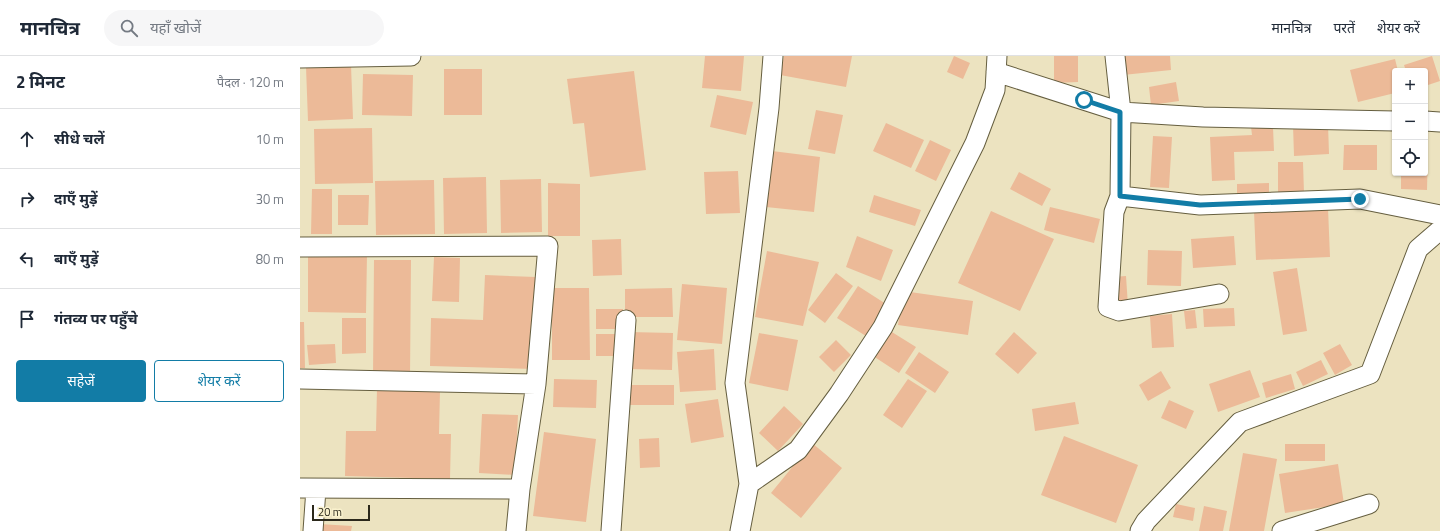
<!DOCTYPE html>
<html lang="hi">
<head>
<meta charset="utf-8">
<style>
	:root { --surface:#fff; --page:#f6f6f7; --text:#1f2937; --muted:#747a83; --line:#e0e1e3; --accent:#127ca6 }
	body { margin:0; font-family:"Titillium Web","Noto Sans Devanagari",sans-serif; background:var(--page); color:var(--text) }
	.controls { position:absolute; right:12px; top:12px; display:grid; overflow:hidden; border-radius:4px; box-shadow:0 1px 3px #0004 }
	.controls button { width:36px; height:36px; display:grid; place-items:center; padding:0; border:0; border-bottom:1px solid var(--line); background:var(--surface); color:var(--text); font:20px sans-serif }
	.scale { position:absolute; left:12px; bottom:10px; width:58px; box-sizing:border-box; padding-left:4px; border:2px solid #2b281b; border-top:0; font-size:11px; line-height:14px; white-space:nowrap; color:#2b281b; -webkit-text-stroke:3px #f9f1cd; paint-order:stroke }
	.stop { position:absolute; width:12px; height:12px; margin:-9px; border:3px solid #127ca6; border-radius:50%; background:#fff }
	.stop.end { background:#127ca6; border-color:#fff; box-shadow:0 1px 4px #0008 }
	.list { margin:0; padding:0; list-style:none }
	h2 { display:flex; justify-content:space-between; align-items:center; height:52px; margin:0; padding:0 16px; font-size:17px }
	h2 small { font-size:13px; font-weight:400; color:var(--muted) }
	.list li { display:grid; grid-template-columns:26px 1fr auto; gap:12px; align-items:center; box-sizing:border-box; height:60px; padding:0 16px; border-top:1px solid var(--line) }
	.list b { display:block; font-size:15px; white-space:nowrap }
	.list em { font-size:13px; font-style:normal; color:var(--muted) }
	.actions { display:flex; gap:8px; padding:12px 16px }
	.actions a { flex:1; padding:9px 0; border:1px solid var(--accent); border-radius:4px; text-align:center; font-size:14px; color:var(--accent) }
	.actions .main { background:var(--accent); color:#fff }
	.icon { flex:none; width:22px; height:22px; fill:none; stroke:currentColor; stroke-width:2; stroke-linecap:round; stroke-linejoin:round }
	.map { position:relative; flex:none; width:1140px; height:475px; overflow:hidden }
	header { display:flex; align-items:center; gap:24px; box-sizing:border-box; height:56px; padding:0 20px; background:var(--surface); border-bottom:1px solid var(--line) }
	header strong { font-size:19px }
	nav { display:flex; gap:22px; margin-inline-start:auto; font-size:14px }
	.search { width:280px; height:36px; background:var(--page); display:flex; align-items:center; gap:10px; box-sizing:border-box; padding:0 14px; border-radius:22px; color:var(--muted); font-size:15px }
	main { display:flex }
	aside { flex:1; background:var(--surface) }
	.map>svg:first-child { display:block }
	.building { fill:#ecba98 }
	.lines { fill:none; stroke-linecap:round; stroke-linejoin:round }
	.minor-casing { stroke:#655e3f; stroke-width:21 }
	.minor { stroke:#fff; stroke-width:19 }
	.route { stroke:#127ca6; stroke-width:5 }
</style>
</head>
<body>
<header>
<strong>मानचित्र</strong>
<div class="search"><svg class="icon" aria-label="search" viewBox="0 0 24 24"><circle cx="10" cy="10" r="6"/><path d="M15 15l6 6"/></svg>यहाँ खोजें</div>
<nav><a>मानचित्र</a><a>परतें</a><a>शेयर करें</a></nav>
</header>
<main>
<aside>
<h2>2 मिनट<small>पैदल · 120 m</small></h2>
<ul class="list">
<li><svg class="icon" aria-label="ahead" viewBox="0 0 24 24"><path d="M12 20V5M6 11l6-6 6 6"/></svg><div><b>सीधे चलें</b></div><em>10 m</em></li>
<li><svg class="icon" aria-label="right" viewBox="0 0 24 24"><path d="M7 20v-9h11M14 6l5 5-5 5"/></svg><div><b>दाएँ मुड़ें</b></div><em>30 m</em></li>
<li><svg class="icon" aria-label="left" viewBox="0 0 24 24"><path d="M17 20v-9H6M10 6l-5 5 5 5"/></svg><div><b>बाएँ मुड़ें</b></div><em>80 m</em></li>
<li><svg class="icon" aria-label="arrive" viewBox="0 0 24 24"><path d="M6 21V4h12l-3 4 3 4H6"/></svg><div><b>गंतव्य पर पहुँचे</b></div></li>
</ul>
<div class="actions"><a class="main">सहेजें</a><a>शेयर करें</a></div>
</aside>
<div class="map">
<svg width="1140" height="475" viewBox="0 0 1140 475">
	<rect width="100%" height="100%" fill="#ece3c0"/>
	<path class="building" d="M405,0H444L441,35L402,32Z
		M484,0H552L546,31L480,19Z
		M654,0L670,7L663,23L647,16Z
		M754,0H778V26L754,27Z
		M820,0H870L871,14L823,19Z
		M1132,0L1140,25L1125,30V15H1106L1104,9Z
		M1095,3L1098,15H1095V37L1058,46L1050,14Z
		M51,9L53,63L8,65L6,11Z
		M144,13H182V59H144Z
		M334,15L346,114L290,121L284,67L273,68L267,23Z
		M63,18L113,19L112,60L62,59Z
		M876,26L879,45L851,49L849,31Z
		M417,39L453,46L446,79L410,71Z
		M516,54L543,59L535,98L508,93Z
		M586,67L624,84L611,112L573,95Z
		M1028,68L1029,98L994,100L993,69Z
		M951,71H973L974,95L934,96L935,124L912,125L910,81L952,79Z
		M72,72L73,127L15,128L14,73Z
		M853,80L872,81L869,132L850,131Z
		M630,84L651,94L636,125L615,115Z
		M1044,89H1077V114H1043Z
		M1125,92H1128L1127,134L1101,133V117H1125Z
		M472,95L520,101L514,156L466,151Z
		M978,106H1003L1004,137H978Z
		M438,115L440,157L406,158L404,116Z
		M719,116L751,133L742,150L710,133Z
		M186,121L187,177L144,178L143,122Z
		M241,123L242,176L201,177L200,124Z
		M134,124L135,178L76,179L75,125Z
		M248,127L280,128V180H248Z
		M969,127V141L937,143V128Z
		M12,133H32V178H11Z
		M38,139H69L68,169H38Z
		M574,139L621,154L615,170L569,156Z
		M750,151L800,163L794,187L744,174Z
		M1028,152L1030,201L956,204L954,155Z
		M691,155L754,183L720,255L658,227Z
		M557,180L593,194L581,225L546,211Z
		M934,180L936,209L893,212L891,183Z
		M321,183L322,219L293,220L292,184Z
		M848,194L882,195L881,230L847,229Z
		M467,195L519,206L503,270L455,261Z
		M8,198H67L66,257L8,256Z
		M134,201L160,202L159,246L132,245Z
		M74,204H111L110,321H73Z
		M997,212L1007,275L983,279L973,216Z
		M536,217L553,230L525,267L508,254Z
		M185,219L236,221L234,313L130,310L131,262L183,264Z
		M826,220L828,250L813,251L812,221Z
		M382,228L427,232L422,288L377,284Z
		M558,230L586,248L566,280L537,262Z
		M252,232H289L290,304H252Z
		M372,232L373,261H325V233Z
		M603,235L673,245L668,279L598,269Z
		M934,252L935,270L904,271L903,253Z
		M296,253H323V273H296Z
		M895,254L897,272L886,273L884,255Z
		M872,258L874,291L852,292L850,260Z
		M42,262H66V297L42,298Z
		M0,266H4L5,312H0Z
		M587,273L616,291L599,317L570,298Z
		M329,276L373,277L372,314L327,313Z
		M714,276L737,297L718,318L695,298Z
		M459,277L498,284L488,335L449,327Z
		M296,278H316V300H296Z
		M536,284L551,299L534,316L519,301Z
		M35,288L36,307L9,309L7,289Z
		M1040,288L1052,309L1035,319L1023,297Z
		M414,293L416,334L380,336L377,296Z
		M619,296L649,316L635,337L605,317Z
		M1021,304L1028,318L1003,330L996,316Z
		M950,314L960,341L918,356L909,328Z
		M861,315L871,332L848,345L839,329Z
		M991,318L995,333L966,342L962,327Z
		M254,323L297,324L296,352L253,351Z
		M608,323L627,335L602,372L583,359Z
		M330,329H374V349H330Z
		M77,333L140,335L139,378H151L150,423L45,420L46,375H76Z
		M418,343L424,381L391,387L385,348Z
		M869,344L894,355L886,373L861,362Z
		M775,346L779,368L735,375L732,353Z
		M484,350L503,368L478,395L459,377Z
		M182,358L218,359L215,419L179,417Z
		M244,376L296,383L286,466L233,460Z
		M764,380L838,409L816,467L741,439Z
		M359,382L360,411L340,412L339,383Z
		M512,387L542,412L501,462L471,437Z
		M985,388H1025V405H985Z
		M943,397L977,403L964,475H929Z
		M1038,408L1044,448L985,457L979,418Z
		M876,448L895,452L893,465L873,461Z
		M904,450L927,455L923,475H899Z
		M19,468L52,470L51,475H18Z"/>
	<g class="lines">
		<defs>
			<path id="minor" d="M815,0L821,56L820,140L814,156L808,251L819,255L919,238
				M0,2L111,0
				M696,16L821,56L903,61L1095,65
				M1125,65L1140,66
				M820,140L900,149L1060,143L1140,159
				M0,191L248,190L236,328L220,433L216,475
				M0,323L236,328
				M449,428L498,394L539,338L583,271L675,87L695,34L697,0
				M0,432L220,433
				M13,475L16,433
				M311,475L326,264
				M440,475L449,428L435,327L469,52L473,0
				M840,475L846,465L940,366L1070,318L1118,193L1140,174
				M982,475L1069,448"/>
		</defs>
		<use href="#minor" class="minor-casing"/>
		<use href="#minor" class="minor"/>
	</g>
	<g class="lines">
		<path class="route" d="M784,44L820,56V140L900,149L1060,143"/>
	</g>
</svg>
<div class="controls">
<button>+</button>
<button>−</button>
<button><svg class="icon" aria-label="locate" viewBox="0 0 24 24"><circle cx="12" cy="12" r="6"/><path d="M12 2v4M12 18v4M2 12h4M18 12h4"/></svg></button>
</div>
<div class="scale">20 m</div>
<div class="stop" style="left:784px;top:44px"></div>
<div class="stop end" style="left:1060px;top:143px"></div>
</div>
</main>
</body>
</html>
